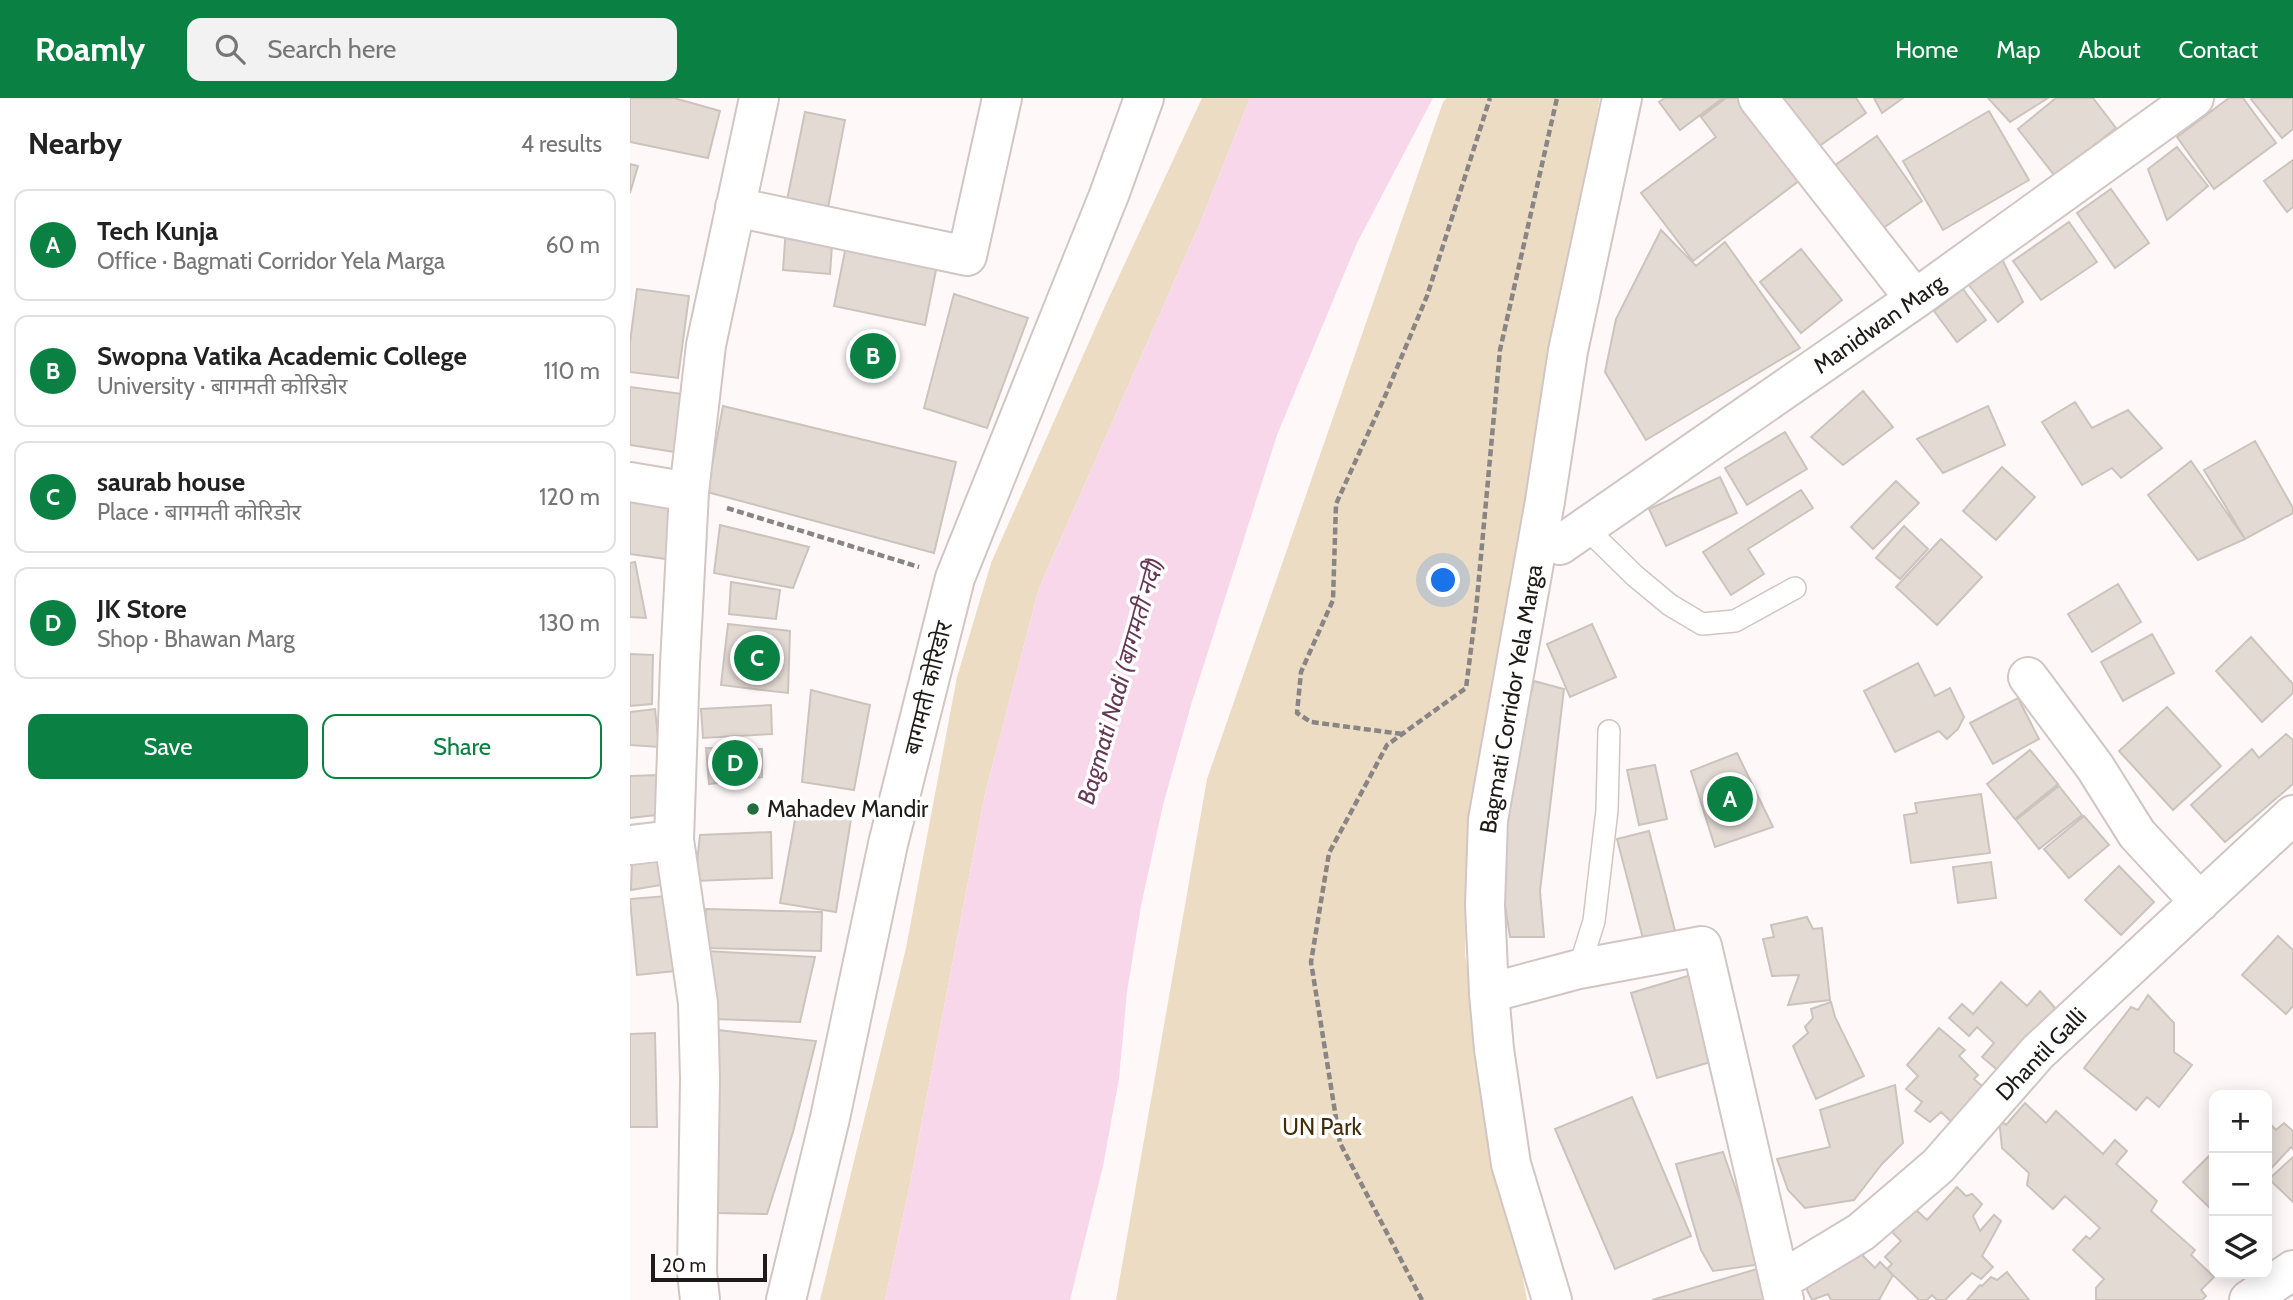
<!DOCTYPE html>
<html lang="en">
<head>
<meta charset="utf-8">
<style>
	:root { --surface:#fff; --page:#f2f2f2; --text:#222; --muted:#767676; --line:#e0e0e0; --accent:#0b8043 }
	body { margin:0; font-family:Cabin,"Noto Sans Devanagari",sans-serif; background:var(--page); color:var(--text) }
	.controls { position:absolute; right:21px; bottom:21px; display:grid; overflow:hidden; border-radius:14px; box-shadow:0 4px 18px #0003 }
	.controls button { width:63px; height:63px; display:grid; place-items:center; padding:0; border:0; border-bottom:2px solid var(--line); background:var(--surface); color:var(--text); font:35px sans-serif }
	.scale { position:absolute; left:21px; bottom:18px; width:116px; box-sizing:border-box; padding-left:7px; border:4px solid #1f1b1a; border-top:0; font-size:19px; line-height:24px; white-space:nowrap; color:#1f1b1a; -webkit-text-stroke:5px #fff; paint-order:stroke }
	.you { position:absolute; left:814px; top:483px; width:24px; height:24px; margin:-18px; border:5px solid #fff; border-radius:50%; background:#1a73e8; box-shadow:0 0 0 10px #1a73e833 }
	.badge { display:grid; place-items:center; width:46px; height:46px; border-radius:50%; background:var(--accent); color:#fff; font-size:23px; font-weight:700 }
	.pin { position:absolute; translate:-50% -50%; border:4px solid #fff; box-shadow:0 2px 7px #0006 }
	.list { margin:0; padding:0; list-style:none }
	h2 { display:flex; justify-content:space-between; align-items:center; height:91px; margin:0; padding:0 28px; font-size:30px }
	h2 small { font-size:23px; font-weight:400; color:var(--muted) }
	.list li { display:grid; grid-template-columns:46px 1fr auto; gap:21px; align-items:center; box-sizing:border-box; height:112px; margin:0 14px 14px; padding:0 14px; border:2px solid var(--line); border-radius:14px }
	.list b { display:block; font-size:26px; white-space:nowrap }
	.list p { margin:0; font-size:23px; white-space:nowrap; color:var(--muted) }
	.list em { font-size:23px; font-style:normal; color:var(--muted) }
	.actions { display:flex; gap:14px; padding:21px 28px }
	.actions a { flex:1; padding:16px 0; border:2px solid var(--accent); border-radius:14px; text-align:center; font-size:24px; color:var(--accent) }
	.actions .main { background:var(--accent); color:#fff }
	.icon { flex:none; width:38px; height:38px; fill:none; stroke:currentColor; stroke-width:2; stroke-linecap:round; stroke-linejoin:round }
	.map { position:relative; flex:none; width:1663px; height:1202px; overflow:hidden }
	header { display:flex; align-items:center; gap:42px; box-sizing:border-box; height:98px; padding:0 35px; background:var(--accent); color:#fff }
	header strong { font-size:33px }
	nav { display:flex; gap:38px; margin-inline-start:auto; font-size:24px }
	.search { width:490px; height:63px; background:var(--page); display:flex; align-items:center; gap:18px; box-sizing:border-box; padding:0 24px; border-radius:14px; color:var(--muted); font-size:26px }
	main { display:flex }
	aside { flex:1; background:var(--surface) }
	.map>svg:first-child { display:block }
	.green { fill:#ecdcc4 }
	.water { fill:#f8d7ea }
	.building { fill:#e3dad4; stroke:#ccc3bd; stroke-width:2 }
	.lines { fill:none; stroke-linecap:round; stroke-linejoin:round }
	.service-casing { stroke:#d1c6c4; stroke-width:24 }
	.minor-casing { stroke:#d1c6c4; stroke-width:42 }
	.secondary-casing { stroke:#d1c6c4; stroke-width:42 }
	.path { stroke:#898584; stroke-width:4.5; stroke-dasharray:7 3.5; stroke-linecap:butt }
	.service { stroke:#fff; stroke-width:21 }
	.minor { stroke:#fff; stroke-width:38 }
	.secondary { stroke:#fff; stroke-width:38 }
	.poi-dot { fill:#236e3c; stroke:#fff; stroke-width:2.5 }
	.labels { text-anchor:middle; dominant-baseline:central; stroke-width:7; stroke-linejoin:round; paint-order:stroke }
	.street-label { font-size:23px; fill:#1f1b1a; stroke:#fff }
	.poi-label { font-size:23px; fill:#1f1b1a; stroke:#fff; text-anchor:start }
	.park-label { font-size:23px; fill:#422d07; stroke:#fff }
	.water-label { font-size:24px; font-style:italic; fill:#653855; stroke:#fff }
</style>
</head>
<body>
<header>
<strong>Roamly</strong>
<div class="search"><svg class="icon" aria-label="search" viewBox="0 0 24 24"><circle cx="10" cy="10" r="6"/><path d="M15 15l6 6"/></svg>Search here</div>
<nav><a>Home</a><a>Map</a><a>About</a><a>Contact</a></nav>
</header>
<main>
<aside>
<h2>Nearby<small>4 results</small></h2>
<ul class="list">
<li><span class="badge">A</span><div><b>Tech Kunja</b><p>Office · Bagmati Corridor Yela Marga</p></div><em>60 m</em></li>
<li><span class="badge">B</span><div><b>Swopna Vatika Academic College</b><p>University · बागमती कोरिडोर</p></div><em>110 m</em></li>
<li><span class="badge">C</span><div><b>saurab house</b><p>Place · बागमती कोरिडोर</p></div><em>120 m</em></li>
<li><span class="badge">D</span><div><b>JK Store</b><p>Shop · Bhawan Marg</p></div><em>130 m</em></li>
</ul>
<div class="actions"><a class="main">Save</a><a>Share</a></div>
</aside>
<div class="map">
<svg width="1663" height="1202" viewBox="0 0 1663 1202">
	<rect width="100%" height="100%" fill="#fef9f8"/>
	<path class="green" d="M572,0H620L570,125L409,490L355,696L280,1086L255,1202H190L276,850L327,579L361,465L475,208Z
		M817,0H970L840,719L835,857L897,1202H486L577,681L813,4Z"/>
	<path class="water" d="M620,0H803L727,145L647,337L561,607L533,707L511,808L497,894L489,981L473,1068L440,1202H255L280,1086L355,696L409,490L570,125Z"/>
	<path class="building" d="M0,0H44L90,13L78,60L0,44Z
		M1035,0H1093L1050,32L1029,4Z
		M1096,0H1108L1170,82L1063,163L1011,95L1086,39L1071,19Z
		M1148,0H1226L1236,15L1185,51Z
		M1244,0H1273L1252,15Z
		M1358,0H1418L1380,24Z
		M1426,0H1463L1486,30L1425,78L1388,31Z
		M1599,0H1613L1646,45L1584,91L1547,39Z
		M1623,0H1663V31L1652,40L1621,1Z
		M1359,13L1399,82L1313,132L1273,63Z
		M175,14L215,22L197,115L156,107Z
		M1247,38L1292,103L1246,135L1201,70Z
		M1547,49L1578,88L1537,122L1518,71Z
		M1663,62V109L1657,114L1634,83Z
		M0,66L8,68L0,95Z
		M1481,91L1519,145L1485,170L1447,115Z
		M1439,124L1467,164L1411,202L1383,163Z
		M156,129L203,133L200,176L153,172Z
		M1031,132L1066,168L1095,144L1170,250L1016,342L975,274L986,221Z
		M216,148L307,167L295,227L204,208Z
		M1171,151L1212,202L1171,235L1130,184Z
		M1371,159L1393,204L1368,224L1338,186Z
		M7,191L59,198L48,280L0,274V244Z
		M1333,191L1356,222L1327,244L1304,213Z
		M324,196L398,220L357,330L294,310Z
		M0,289L53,296L45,354L0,347Z
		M1233,293L1263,329L1213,367L1181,339Z
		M1445,304L1462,330L1498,312L1532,350L1491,380L1482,370L1452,387L1412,324Z
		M93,308L326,364L304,455L77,394Z
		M1358,308L1375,347L1313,375L1287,341Z
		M1155,334L1177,371L1117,407L1095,370Z
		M1625,343L1663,410V415L1615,441L1574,372Z
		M1561,363L1615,441L1568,462L1518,397Z
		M1372,369L1405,399L1366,442L1333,413Z
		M1090,379L1107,415L1036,448L1019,411Z
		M1266,383L1289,405L1243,451L1221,429Z
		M0,391L42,396L36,461L0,456Z
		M1171,392L1183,410L1118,451L1134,476L1101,497L1073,454Z
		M90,427L179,449L163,490L84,475Z
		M1274,428L1298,451L1270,481L1246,460Z
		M1311,441L1352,479L1307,527L1266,489Z
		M5,464L16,520L0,519V465Z
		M101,484L150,492L146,521L99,516Z
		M1488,486L1511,524L1462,554L1438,516Z
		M98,526L160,533L158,595L91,587Z
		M962,526L986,579L940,599L917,546Z
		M1522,536L1544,575L1493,603L1471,564Z
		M1621,539L1663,586V595L1632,624L1586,573Z
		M0,556L23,557L22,606L0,608Z
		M1288,565L1305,598L1320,590L1334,619L1328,631L1317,641L1309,633L1265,654L1234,593Z
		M904,583L934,591L910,793L914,839H880L872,789L877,718L888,642Z
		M181,592L240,607L224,692L172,684Z
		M1388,600L1409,641L1363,666L1340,625Z
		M141,607L142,636L73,640L71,611Z
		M1537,609L1591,668L1543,712L1489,653Z
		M25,611L29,649L0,647V614Z
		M1656,636L1663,642V686L1595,744L1561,707L1622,651L1629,660Z
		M76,650L132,651V679L79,686Z
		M1400,652L1428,686L1385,721L1357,686Z
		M1107,655L1143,729L1085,749L1061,673Z
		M1025,667L1037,721L1009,727L997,672Z
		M28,677L26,717L0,720V678Z
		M1429,688L1452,717L1409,751L1386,722Z
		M1351,696L1360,755L1281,765L1274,717L1287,715L1285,705Z
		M167,711L221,721L206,814L150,805Z
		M1454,718L1479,747L1439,780L1414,751Z
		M1019,733L1048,844L1016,852L987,741Z
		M141,734L142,780L65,783L70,737Z
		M2,761L31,763V787L1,792Z
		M1361,764L1366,800L1328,805L1323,769Z
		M1489,768L1524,804L1491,837L1455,802Z
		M37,798L45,873L7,877L0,801Z
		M76,811L192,814L191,853L75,850Z
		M1177,819L1183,831L1192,830L1200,902L1158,907L1169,877L1142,878L1133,841L1144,839L1141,827Z
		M1648,838L1663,852V908L1656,916L1612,877Z
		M76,853L185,859L170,924L83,921Z
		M1071,874L1097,959L1027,980L1001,895Z
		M1371,884L1397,908L1410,893L1427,912L1371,975L1352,959L1364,945L1347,929L1339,938L1319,920L1332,906L1343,916Z
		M1518,897L1544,925V954L1562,967L1529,1009L1517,999L1506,1012L1454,970L1501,909L1508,912Z
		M1201,904L1205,919L1234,978L1186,1001L1163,948L1178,935L1175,929L1183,920L1181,911Z
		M1309,930L1335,952L1329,958L1348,977L1344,981L1362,997L1325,1027L1311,1014L1300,1024L1285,1013L1292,1004L1276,991L1288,978L1277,967Z
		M88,932L186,943L163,1034L137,1116L86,1115Z
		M25,935L27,1029H0V936Z
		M1265,987L1273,1045L1252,1066L1224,1102L1175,1110L1158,1092L1147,1061L1200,1049L1190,1012Z
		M1002,999L1061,1138L985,1171L925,1031Z
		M1395,1005L1416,1025L1426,1013L1473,1056L1485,1042L1497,1053L1486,1066L1527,1103L1521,1113L1565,1152L1561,1157L1584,1179L1571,1192L1576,1198L1572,1202H1466V1190L1474,1181L1443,1152L1456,1138L1460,1141L1470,1130L1435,1098L1423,1111L1397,1087L1399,1075L1372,1050L1369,1021L1376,1027Z
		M1638,1024L1646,1032L1654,1025L1663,1033V1051L1661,1049L1637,1075Z
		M1584,1053V1114L1553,1084Z
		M1093,1054L1132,1166L1083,1173L1071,1152L1046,1066Z
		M1663,1059V1104L1639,1081Z
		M1327,1089L1336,1098L1342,1096L1352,1106L1343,1118L1350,1133L1364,1117L1371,1123L1352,1158L1363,1169L1351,1181L1342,1175L1315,1202H1307L1302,1197L1297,1202H1289L1257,1171L1262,1166L1255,1159L1271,1143L1262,1134L1284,1110L1297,1122Z
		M1238,1143L1233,1158L1245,1170L1250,1164L1263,1177L1249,1202H1201L1198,1196L1182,1202L1173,1184Z
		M1127,1171L1136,1202H1022Z
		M1377,1174L1399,1202H1337L1350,1187L1352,1188L1361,1179L1367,1182Z"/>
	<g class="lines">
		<defs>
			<path id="service" d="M956,430L1005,478L1040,507L1072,526L1105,523L1165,490
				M949,871L964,823L977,712L979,633"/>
			<path id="minor" d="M1128,0L1285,201
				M105,109L337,158L372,0
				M0,384L59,394
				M930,447L1285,201L1564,0
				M1398,579L1465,669L1507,736L1570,804
				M0,747L44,742
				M859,895L949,871L1072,848L1154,1202
				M1150,1183L1231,1134L1308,1068L1408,954L1663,717
				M70,1202L67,1174L70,981L68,905L44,742L50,566L59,394L76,247L129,0
				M1619,1202L1663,1172"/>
			<path id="secondary" d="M156,1202L200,1020L258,746L325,480L479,97L514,0
				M922,1202L881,1066L864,951L859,895L855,807L858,722L915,403L938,253L992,0"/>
		</defs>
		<use href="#service" class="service-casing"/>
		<use href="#minor" class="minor-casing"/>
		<use href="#secondary" class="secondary-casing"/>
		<path class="path" d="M97,410L289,469
			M772,636L681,624L667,615L671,574L703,502L706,406L756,296L797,198L860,0
			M792,1202L710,1045L681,864L699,755L757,647L836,590L846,512L870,252L927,0"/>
		<use href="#service" class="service"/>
		<use href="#minor" class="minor"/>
		<use href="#secondary" class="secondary"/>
	</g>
	<circle class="poi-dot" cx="123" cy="711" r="7"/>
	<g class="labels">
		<g class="street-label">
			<text transform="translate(1249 226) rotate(-35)">Manidwan Marg</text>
			<text transform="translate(298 590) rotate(-76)">बागमती कोरिडोर</text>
			<text transform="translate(881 601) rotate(-80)">Bagmati Corridor Yela Marga</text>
			<text transform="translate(1411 956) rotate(-46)">Dhantil Galli</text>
		</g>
		<g class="poi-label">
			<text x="137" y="711">Mahadev Mandir</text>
		</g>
		<g class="park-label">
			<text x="692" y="1029">UN Park</text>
		</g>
		<g class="water-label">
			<text transform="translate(490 583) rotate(-74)">Bagmati Nadi (बागमती नदी)</text>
		</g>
	</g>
</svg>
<div class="controls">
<button>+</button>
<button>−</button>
<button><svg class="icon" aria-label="layers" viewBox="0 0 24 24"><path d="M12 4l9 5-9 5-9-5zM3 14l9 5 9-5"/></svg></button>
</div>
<div class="scale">20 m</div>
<div class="you"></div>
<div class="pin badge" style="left:1100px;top:701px">A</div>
<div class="pin badge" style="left:243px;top:258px">B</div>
<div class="pin badge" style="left:127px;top:560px">C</div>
<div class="pin badge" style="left:105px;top:665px">D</div>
</div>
</main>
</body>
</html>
